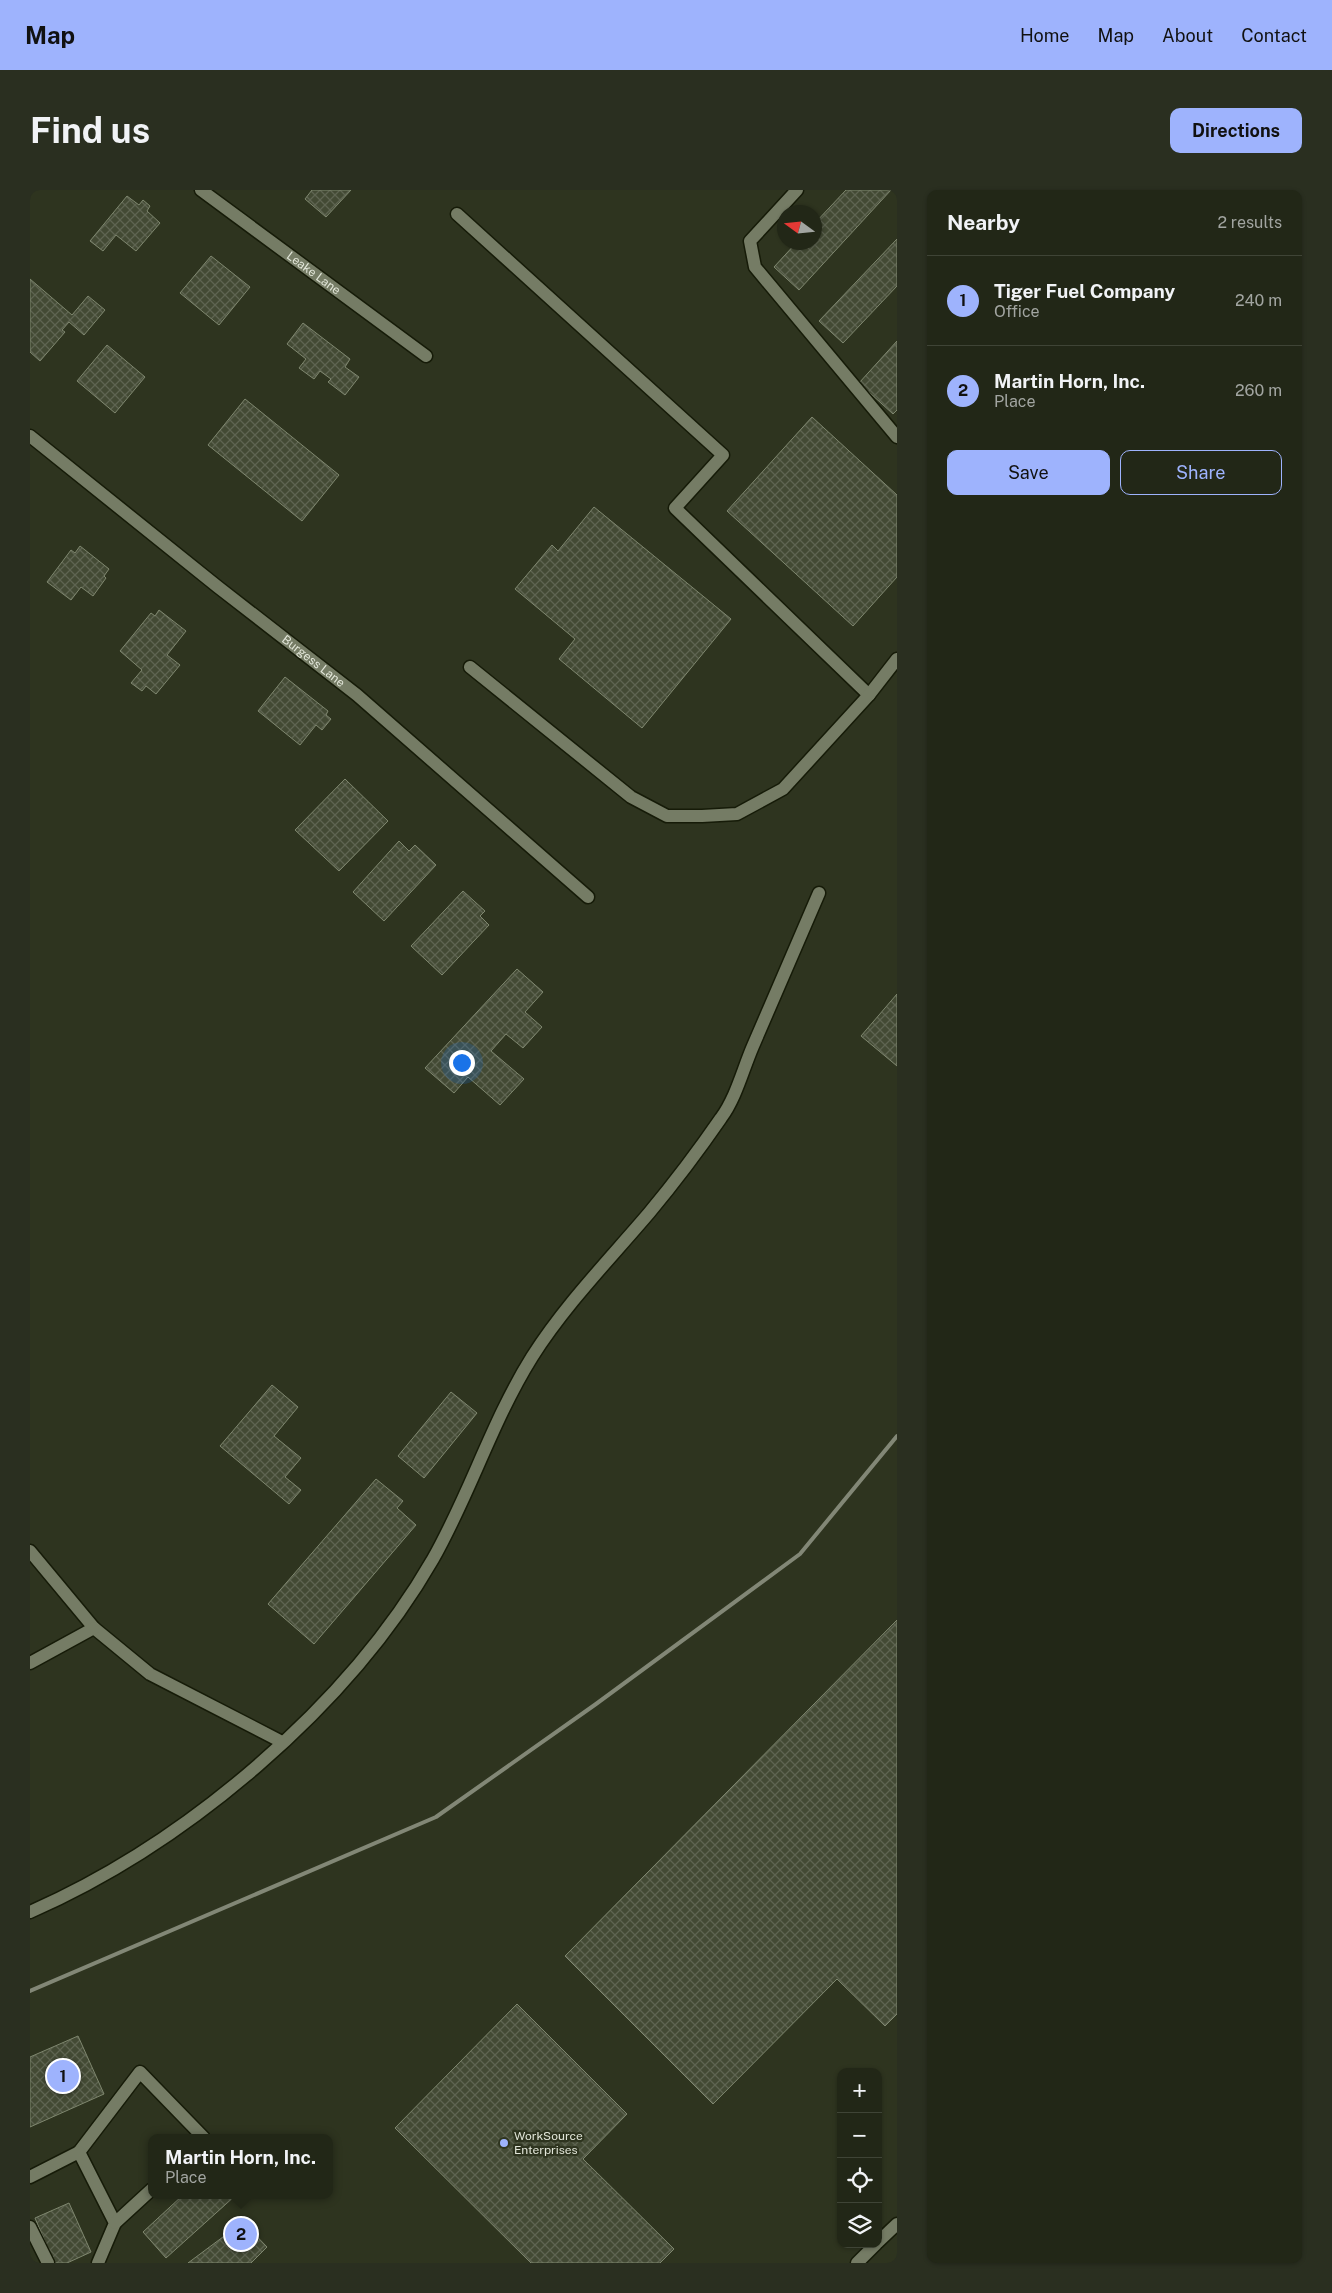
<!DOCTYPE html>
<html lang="en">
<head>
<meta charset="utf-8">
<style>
	:root { --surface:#222717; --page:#2a2f20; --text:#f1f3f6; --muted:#a2a5a1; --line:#3f4436; --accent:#9eb3fd }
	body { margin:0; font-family:"Public Sans",sans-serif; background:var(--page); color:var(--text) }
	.controls { position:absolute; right:15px; bottom:15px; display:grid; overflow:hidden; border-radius:10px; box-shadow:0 1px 4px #0004 }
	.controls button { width:45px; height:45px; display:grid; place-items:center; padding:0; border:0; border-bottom:1px solid var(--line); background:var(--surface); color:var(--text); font:25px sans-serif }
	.compass { position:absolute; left:747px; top:15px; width:45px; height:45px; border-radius:50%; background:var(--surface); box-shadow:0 1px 4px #0004; rotate:285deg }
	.you { position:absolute; left:431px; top:872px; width:18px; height:18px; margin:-12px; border:4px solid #fff; border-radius:50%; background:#1a73e8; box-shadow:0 0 0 8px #1a73e833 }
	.badge { display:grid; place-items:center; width:32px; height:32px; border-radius:50%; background:var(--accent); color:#111; font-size:16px; font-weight:700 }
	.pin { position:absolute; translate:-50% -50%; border:2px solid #fff; box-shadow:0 1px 5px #0006 }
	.popup { position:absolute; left:118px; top:1944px; width:185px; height:65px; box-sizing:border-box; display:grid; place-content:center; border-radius:10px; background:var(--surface); filter:drop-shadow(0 1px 4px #0005); font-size:16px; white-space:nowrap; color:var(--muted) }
	.popup b { font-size:19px; color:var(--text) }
	.popup::after { content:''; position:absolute; left:50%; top:100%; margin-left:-10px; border:10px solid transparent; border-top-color:var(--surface) }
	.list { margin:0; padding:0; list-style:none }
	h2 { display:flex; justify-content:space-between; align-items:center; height:65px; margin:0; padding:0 20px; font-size:21px }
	h2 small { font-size:16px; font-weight:400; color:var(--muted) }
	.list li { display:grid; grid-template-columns:32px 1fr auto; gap:15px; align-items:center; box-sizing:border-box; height:90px; padding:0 20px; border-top:1px solid var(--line) }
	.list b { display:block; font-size:19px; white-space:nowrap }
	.list p { margin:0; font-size:16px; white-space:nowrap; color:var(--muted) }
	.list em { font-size:16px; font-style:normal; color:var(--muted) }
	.actions { display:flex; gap:10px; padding:15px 20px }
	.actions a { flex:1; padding:11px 0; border:1px solid var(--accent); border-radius:10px; text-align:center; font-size:18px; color:var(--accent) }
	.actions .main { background:var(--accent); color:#111 }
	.icon { flex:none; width:28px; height:28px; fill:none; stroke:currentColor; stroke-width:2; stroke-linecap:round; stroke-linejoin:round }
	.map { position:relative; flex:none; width:867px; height:2073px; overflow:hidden; border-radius:10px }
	header { display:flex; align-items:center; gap:30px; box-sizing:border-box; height:70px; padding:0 25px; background:var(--accent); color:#111 }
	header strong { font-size:24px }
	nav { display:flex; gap:28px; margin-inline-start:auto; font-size:18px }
	.intro { display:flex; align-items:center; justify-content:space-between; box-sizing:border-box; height:120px; padding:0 30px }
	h1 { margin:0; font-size:35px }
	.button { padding:12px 22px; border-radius:10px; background:var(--accent); color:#111; font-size:18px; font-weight:700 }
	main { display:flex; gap:30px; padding:0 30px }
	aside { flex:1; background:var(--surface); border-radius:10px; box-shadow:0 1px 4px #0004 }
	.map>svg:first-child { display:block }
	.building { fill:url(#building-cross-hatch); stroke:#7f876f }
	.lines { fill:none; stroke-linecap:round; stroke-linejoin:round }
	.minor-casing { stroke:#161b08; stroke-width:15 }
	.minor { stroke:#757c65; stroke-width:12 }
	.rail { stroke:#828776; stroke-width:4 }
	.poi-dot { fill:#9eb3fd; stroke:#2e341f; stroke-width:2 }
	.labels { text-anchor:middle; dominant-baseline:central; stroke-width:4.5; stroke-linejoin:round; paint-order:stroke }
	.street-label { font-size:12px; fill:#e2e6d9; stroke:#2e341f }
	.poi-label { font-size:12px; fill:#e2e6d9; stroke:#2e341f; text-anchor:start }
</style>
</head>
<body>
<header>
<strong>Map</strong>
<nav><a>Home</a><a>Map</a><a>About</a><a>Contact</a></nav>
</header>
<div class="intro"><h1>Find us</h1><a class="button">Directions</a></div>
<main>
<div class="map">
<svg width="867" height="2073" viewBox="0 0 867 2073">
	<defs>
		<pattern id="building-cross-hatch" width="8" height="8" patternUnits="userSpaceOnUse" patternTransform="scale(1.25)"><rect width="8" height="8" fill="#434a34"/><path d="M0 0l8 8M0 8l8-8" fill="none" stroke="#5e6451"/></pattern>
	</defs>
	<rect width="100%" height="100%" fill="#2e341f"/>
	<path class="building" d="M282,0H321L296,27L275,9Z
		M816,0H861L769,100L744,77L767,52H784V34Z
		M97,6L109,15L113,10L120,16L117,21L130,33L106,61L86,45L73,61L60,51Z
		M867,49V96L813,153L789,131Z
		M181,66L220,97L189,135L150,103Z
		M0,89L42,125L58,106L75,120L54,145L39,132L32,140L35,142L10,171L0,162Z
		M273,133L320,169L315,177L329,187L315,205L298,192L301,189L290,181L284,189L269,178L276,169L257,154Z
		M867,151V220L863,224L829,193Z
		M77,155L115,187L85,223L47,191Z
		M215,209L309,285L272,331L178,255Z
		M782,227L867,305V387L823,436L697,321Z
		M564,317L701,429L612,538L529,469L545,449L485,399L522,355L528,361Z
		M50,356L79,379L74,386L76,388L63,406L51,397L41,410L17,392L41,360L45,363Z
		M129,420L156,441L137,465L150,475L126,504L116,496L112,501L101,493L112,480L90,461L121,423L125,426Z
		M255,487L298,521L296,525L301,529L292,540L286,535L270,555L228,521Z
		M315,589L358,631L309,681L265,640Z
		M369,651L379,661L385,655L406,675L354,731L323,702Z
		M433,701L455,721L450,726L459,735L412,785L381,756Z
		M487,779L513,802L495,822L512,837L493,858L476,844L461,861L494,889L470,915L438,887L424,903L395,878Z
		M867,804V876L831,846Z
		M242,1195L268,1217L244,1246L271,1268L255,1287L271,1300L259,1314L190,1256Z
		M421,1202L447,1223L394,1288L368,1266Z
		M346,1289L373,1311L367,1318L386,1335L284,1454L238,1414Z
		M867,1430V1824L855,1836L807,1789L683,1914L535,1766Z
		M487,1814L597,1924L553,1969L644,2059L630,2073H501L365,1938Z
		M48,1846L74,1904L0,1937V1867Z
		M153,2005H206L136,2068L113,2042Z
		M39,2013L61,2062L37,2073H24L5,2028Z
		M213,2032L237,2057L221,2073H158Z"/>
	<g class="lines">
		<defs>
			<g id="minor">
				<path id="s1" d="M171,0L396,166"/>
				<path d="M767,0L720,51L725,77L867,247"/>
				<path d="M427,24L693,265L645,318L839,505"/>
				<path id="s2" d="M0,246L188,397L327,505L558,707"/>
				<path d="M440,477L601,607L637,626H672L707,624L753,599L839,505L867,469"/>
				<path d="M0,1361L64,1438L120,1484L252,1552"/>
				<path d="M0,1473L64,1438"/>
				<path d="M0,1722C155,1654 318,1517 403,1369C440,1304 462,1231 502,1167C535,1115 579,1070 619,1023C644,993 669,960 691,928C706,908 713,879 723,856C745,805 767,754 789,703"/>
				<path d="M49,1962L110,1882L174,1948"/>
				<path d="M0,1987L49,1962L85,2033L68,2073"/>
				<path d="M85,2033L122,1999"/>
				<path d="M0,2037L18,2073"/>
				<path d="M848,2052L867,2034"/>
				<path d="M827,2073L846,2054"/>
			</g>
		</defs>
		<use href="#minor" class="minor-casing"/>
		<use href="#minor" class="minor"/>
		<path class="rail" d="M0,1801L406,1627L566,1514L770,1364L867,1246"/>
	</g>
	<circle class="poi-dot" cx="474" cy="1953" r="5"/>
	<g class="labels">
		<g class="street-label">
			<text stroke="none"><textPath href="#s1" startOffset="140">Leake Lane</textPath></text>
			<text stroke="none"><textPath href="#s2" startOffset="362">Burgess Lane</textPath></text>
		</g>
		<g class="poi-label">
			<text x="484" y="1946">WorkSource<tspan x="484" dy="14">Enterprises</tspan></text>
		</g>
	</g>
</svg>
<div class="controls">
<button>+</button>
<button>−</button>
<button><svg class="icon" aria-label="locate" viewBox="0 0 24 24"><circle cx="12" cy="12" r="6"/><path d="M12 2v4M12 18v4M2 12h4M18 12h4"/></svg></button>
<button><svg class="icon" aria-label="layers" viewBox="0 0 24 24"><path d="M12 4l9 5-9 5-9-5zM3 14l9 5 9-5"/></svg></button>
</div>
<svg class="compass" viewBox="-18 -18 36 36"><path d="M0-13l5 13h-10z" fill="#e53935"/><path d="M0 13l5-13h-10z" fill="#a2a5a1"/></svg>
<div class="you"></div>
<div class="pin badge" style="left:33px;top:1886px">1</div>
<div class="pin badge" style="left:211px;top:2044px">2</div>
<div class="popup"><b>Martin Horn, Inc.</b>Place</div>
</div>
<aside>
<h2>Nearby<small>2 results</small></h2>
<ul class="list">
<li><span class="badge">1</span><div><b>Tiger Fuel Company</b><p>Office</p></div><em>240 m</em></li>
<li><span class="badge">2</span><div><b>Martin Horn, Inc.</b><p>Place</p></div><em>260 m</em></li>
</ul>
<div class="actions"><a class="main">Save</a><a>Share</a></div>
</aside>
</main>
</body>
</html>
